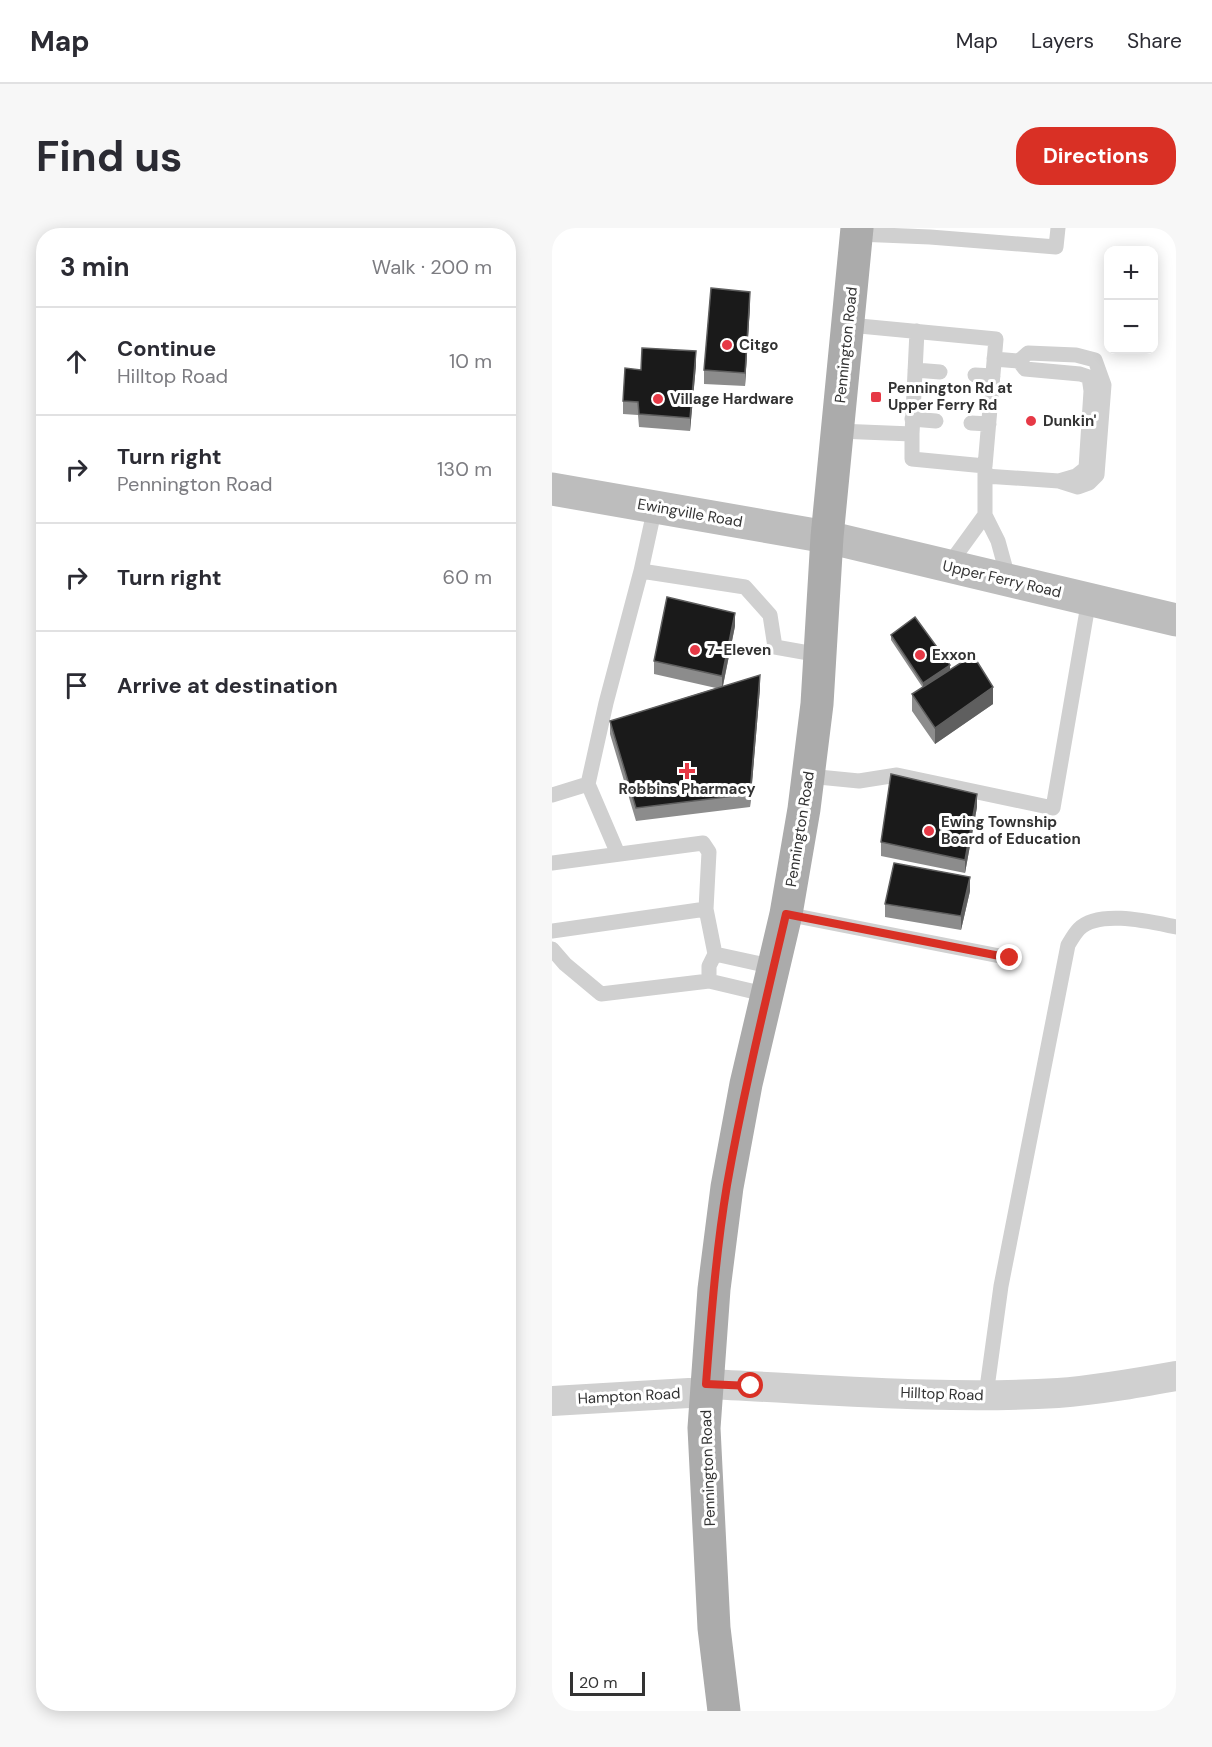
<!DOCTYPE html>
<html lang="en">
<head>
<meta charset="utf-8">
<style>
	:root { --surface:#fff; --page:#f7f7f7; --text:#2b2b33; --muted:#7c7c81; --line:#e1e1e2; --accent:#d93025 }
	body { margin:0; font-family:"DM Sans",sans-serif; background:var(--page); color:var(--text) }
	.controls { position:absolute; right:18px; top:18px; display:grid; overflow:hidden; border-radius:12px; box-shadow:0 3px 15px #0003 }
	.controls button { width:54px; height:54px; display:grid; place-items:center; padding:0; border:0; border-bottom:2px solid var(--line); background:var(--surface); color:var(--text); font:30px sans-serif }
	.scale { position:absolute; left:18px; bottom:15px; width:75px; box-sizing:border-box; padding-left:6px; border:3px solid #333; border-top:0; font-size:16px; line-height:21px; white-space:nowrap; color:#333; -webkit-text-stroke:4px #fff; paint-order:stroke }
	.stop { position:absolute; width:18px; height:18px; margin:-14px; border:4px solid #d93025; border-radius:50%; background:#fff }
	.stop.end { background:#d93025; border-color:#fff; box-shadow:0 2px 6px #0008 }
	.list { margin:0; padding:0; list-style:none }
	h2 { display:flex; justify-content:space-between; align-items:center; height:78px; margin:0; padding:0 24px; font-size:26px }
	h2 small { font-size:20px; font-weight:400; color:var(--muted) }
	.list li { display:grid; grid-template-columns:39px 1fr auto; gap:18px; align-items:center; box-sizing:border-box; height:108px; padding:0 24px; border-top:2px solid var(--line) }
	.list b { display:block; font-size:22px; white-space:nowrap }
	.list p { margin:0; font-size:20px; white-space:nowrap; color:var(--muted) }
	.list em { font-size:20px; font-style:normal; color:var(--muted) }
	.icon { flex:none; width:33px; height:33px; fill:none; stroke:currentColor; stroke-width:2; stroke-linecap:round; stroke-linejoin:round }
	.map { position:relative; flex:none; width:624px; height:1483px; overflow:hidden; border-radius:24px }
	header { display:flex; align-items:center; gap:36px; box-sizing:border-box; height:84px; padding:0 30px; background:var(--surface); border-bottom:2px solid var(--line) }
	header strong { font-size:28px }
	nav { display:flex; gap:33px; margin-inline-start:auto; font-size:21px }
	.intro { display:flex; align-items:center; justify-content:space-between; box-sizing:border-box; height:144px; padding:0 36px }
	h1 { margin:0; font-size:42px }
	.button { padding:15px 27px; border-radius:24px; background:var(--accent); color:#fff; font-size:21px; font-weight:700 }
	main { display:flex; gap:36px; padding:0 36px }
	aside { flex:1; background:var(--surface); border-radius:24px; box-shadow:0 3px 15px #0003 }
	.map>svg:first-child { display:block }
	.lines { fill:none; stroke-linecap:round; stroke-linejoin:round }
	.service { stroke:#d0d0d0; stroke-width:15 }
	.minor { stroke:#d0d0d0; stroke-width:30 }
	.secondary { stroke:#bdbdbd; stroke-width:33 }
	.primary { stroke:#ababab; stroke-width:33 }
	.wall { fill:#8c8c8c }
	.shaded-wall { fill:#5f5f5f }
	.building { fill:#1a1a1a; stroke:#5f5f5f; stroke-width:1.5 }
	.route { stroke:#d93025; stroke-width:8 }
	.poi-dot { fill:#e63946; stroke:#fff; stroke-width:2 }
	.labels { text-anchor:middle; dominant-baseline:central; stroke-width:6; stroke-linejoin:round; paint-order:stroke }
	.poi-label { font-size:15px; font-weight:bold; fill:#333; stroke:#fff; text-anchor:start }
	.street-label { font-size:15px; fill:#333; stroke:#fff }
</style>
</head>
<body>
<header>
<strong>Map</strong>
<nav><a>Map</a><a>Layers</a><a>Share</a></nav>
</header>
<div class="intro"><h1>Find us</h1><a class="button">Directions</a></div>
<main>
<aside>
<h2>3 min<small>Walk · 200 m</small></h2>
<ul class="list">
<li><svg class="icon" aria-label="ahead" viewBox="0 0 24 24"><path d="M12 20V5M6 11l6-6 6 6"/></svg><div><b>Continue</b><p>Hilltop Road</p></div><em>10 m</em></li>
<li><svg class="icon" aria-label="right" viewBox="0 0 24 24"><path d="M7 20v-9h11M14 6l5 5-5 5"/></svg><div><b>Turn right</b><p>Pennington Road</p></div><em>130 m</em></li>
<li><svg class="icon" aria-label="right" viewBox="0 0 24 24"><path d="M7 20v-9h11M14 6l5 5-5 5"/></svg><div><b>Turn right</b></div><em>60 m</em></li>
<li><svg class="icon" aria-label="arrive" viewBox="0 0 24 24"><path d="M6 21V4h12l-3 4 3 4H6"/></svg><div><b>Arrive at destination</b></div></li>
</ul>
</aside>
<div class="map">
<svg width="624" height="1483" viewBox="0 0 624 1483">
	<rect width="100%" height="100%" fill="#fff"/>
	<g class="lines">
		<path class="service" d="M305,6L378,9L504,19L506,0
			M442,131L467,133L473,141L528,146L537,149L539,163L534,240L524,248L507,253
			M363,142L388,144
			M423,147L441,148
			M360,191L384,193
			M419,195L437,196
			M286,203L360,206V231L433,238L444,111L297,97
			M360,206L365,103
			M433,241V287L446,313L457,353
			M433,248L507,253L526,259L537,255L545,247L552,157L543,132L524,127L476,125L467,133
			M103,279L89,343L193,359L218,387L223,419L268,427
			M396,338L433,287
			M256,548L307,553L345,547L501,580L537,371
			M36,556L66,626
			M0,567L36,556L54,475L89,343
			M0,635L151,615L157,624L154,681L163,726L157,738V753
			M234,686L458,730
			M0,703L154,681
			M0,721L13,736L49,766L157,753L216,767
			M163,726L222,739
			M434,1167L449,1058L516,717C519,712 523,705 527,701C547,681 599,694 624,699"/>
		<path class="minor" d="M154,1156C271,1161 389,1172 506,1165C546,1162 585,1155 624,1148
			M0,1173L154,1164"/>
		<path class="secondary" d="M0,261L275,309L624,392"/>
		<path class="primary" d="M172,1483L162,1400L152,1200L162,1061L175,959L194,856L234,686L252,581L265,476L275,309L305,0"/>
	</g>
	<path class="wall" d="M198,78L193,158L152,156V142Z
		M144,137L138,203L87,199L86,187L71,186V173L89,142Z
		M183,398L171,458L208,460L198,579L84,593L58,506V493L164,460L102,446V433Z
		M339,407L398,442L382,452L441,476L383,516L360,483V466L371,460L339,412Z
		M425,579L413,645L329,628V614Z
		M418,663L409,702L333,689V676Z"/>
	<path class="shaded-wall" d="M198,64V78L193,158V145Z
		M144,123V137L138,203V190Z
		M183,385V398L170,462V448Z
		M398,437V442L371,460V455Z
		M208,447V460L198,579V566Z
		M441,459V476L383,516V500Z
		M425,566V579L413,645V632Z
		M418,649V663L409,702V688Z"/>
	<path class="building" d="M159,60L198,64L193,145L152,142Z
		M90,120L144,123L138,190L87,186L86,174L71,173L73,140L89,142Z
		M115,369L183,385L170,448L102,433Z
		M363,389L398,437L371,455L339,407Z
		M421,427L441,459L383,500L360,466Z
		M208,447L198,566L84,580L58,493Z
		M339,546L425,566L413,632L329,614Z
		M342,635L418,649L409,688L333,676Z"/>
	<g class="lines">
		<path class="route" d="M199,1158L154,1156C159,1090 164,1023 175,957C191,866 213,776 234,686L458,730"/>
	</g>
	<g class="poi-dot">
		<circle cx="175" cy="117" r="6"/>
		<rect x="318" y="163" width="12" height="12" rx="3"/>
		<circle cx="106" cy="171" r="6"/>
		<circle cx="479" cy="193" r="6"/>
		<circle cx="143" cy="422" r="6"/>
		<circle cx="368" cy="427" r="6"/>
		<path d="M132 534h6v6h6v6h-6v6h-6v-6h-6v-6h6z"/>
		<circle cx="377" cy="603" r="6"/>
	</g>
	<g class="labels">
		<g class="poi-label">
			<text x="187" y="117">Citgo</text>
			<text x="336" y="160">Pennington Rd at<tspan x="336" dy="17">Upper Ferry Rd</tspan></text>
			<text x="118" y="171">Village Hardware</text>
			<text x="491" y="193">Dunkin'</text>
			<text x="155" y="422">7-Eleven</text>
			<text x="380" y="427">Exxon</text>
			<text x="135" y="561" text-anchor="middle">Robbins Pharmacy</text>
			<text x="389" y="594">Ewing Township<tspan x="389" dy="17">Board of Education</tspan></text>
		</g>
		<g class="street-label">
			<text transform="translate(294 117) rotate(-84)">Pennington Road</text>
			<text transform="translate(138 285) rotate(10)">Ewingville Road</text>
			<text transform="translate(450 351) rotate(13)">Upper Ferry Road</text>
			<text transform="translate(248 601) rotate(-81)">Pennington Road</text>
			<text transform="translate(390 1166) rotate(2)">Hilltop Road</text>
			<text transform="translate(77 1168) rotate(-3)">Hampton Road</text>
			<text transform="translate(156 1240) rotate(-92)">Pennington Road</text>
		</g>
	</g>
</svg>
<div class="controls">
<button>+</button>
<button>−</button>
</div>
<div class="scale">20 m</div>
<div class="stop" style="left:199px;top:1158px"></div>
<div class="stop end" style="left:458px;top:730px"></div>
</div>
</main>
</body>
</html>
